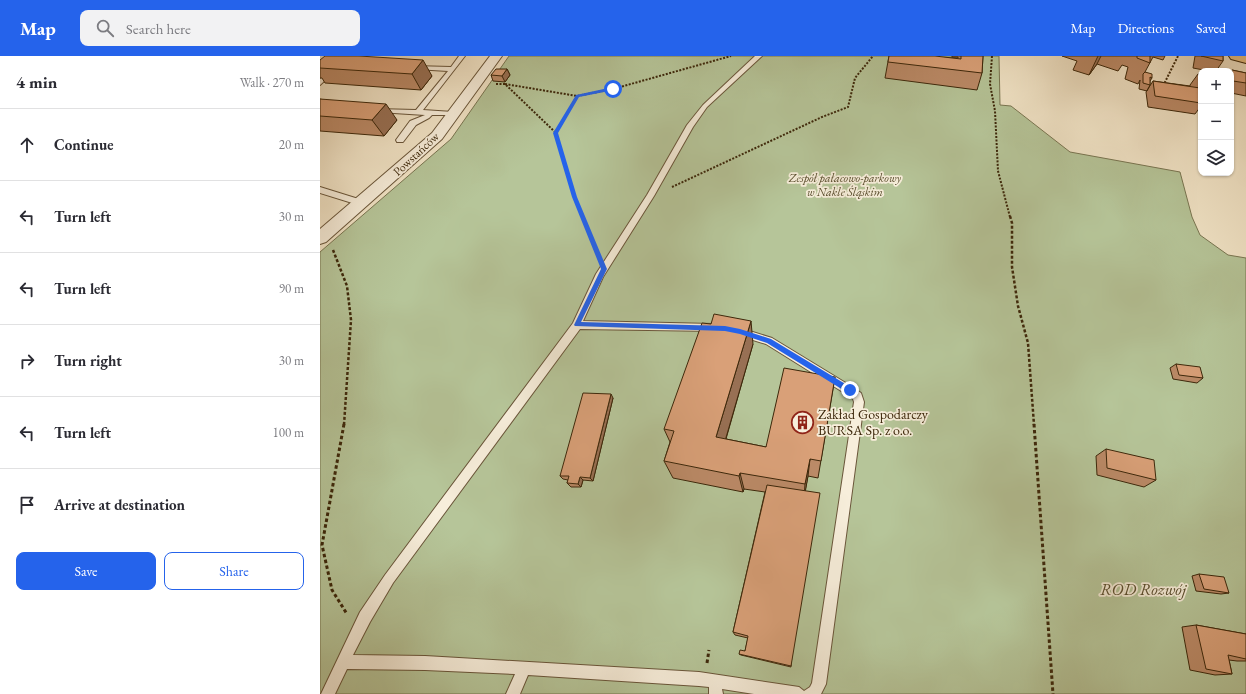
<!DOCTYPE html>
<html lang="en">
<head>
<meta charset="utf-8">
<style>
	:root { --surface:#fff; --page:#f2f2f3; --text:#2b2b33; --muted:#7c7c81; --line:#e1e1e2; --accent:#2563eb }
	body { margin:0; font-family:"EB Garamond",serif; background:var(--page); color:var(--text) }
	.controls { position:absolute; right:12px; top:12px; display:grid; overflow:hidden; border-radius:8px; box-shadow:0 1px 3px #0004 }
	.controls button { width:36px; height:36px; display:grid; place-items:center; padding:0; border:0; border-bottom:1px solid var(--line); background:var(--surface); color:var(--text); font:20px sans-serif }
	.stop { position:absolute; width:12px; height:12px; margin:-9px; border:3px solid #2563eb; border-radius:50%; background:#fff }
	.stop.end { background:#2563eb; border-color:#fff; box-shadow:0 1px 4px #0008 }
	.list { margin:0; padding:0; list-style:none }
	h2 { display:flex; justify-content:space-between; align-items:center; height:52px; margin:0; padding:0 16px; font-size:17px }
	h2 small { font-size:13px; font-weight:400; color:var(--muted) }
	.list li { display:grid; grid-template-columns:26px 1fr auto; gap:12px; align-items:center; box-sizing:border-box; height:72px; padding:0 16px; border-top:1px solid var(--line) }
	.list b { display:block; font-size:15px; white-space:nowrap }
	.list em { font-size:13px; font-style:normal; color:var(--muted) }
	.actions { display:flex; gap:8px; padding:12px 16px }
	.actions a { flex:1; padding:9px 0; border:1px solid var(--accent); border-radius:8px; text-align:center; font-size:14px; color:var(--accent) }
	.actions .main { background:var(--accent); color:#fff }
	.icon { flex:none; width:22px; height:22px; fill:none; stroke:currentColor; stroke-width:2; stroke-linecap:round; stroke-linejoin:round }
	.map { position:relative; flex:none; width:926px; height:638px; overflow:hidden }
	header { display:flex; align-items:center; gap:24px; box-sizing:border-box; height:56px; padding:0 20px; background:var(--accent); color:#fff }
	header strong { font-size:19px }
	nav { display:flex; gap:22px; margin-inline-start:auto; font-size:14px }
	.search { width:280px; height:36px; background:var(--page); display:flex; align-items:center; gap:10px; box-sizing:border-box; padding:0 14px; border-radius:8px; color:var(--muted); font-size:15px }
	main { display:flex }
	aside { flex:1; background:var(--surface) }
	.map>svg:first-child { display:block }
	.green { fill:#b6c599; stroke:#797652 }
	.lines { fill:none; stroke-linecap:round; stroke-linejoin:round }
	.lane-casing { stroke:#6a563a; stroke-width:2 }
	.street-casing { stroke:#6a563a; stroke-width:2 }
	.primary-casing { stroke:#3c270a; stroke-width:2 }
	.path-far2 { stroke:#3c270a; stroke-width:2; stroke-dasharray:2 1.5; stroke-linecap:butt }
	.path-far1 { stroke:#3c270a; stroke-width:2.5; stroke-dasharray:3 2; stroke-linecap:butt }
	.path { stroke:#3c270a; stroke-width:3; stroke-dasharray:3.5 2.5; stroke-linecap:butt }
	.lane { fill:#f7eedb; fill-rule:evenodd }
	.street { fill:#f7eedb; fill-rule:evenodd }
	.primary { fill:#e9c284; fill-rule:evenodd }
	.wall { fill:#bb8a67; stroke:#3c270a }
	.shaded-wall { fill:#987054; stroke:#3c270a }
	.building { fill:#d9a078; stroke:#3c270a }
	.route { fill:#2563eb }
	.labels { text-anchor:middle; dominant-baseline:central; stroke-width:3.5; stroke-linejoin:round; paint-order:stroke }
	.far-street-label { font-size:12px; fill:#3c270a; stroke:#f7eedb }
	.far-park-label { font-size:12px; font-style:italic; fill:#5a4e2e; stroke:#f7eedb }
	.poi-label { font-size:14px; fill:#3c270a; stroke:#f7eedb; text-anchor:start }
	.near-park-label { font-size:17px; font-style:italic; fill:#5a4e2e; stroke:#f7eedb }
</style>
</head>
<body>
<header>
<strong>Map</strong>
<div class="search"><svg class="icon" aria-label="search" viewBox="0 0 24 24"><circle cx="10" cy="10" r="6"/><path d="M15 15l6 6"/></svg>Search here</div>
<nav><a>Map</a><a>Directions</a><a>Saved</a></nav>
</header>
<main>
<aside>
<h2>4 min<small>Walk · 270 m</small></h2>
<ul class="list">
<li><svg class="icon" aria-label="ahead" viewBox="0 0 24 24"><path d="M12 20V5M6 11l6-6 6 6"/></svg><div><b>Continue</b></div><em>20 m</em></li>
<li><svg class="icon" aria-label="left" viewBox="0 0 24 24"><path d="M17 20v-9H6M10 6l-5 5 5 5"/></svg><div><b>Turn left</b></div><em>30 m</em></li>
<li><svg class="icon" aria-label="left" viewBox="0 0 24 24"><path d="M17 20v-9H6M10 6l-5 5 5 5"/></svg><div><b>Turn left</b></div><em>90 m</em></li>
<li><svg class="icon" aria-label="right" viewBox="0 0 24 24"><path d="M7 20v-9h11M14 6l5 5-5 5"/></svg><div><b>Turn right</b></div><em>30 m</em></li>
<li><svg class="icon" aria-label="left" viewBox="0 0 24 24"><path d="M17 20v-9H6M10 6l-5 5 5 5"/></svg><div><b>Turn left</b></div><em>100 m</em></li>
<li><svg class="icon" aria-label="arrive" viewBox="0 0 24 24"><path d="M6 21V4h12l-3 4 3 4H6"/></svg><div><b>Arrive at destination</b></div></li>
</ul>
<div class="actions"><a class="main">Save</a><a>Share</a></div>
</aside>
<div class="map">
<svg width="926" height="638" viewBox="0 0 926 638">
	<rect width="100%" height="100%" fill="#f2e5c8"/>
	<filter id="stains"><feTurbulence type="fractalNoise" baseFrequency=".005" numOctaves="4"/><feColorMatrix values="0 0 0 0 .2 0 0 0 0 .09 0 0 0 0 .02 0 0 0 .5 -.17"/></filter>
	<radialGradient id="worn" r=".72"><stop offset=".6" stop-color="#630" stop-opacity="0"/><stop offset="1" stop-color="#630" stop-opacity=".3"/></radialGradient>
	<path class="green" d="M189,0H679L680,49L691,50L750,96L860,116L872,161L880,179L908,199L926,202V638H0V196L131,83Z"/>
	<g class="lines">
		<defs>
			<path id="lane" d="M24,0H31L0,29V23Z
				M139,0H145L103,54L133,56L135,57V59H112L109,62L96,69L83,86H77L76,84L90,65L105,59L58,56L55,54L56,53L96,54L128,15L95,13L93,12V10L131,11Z
				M435,0H442L387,51L373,71L334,140L283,221L263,265L393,268L396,269L398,272L396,275L260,273L73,527L50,566L33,599L105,600L379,616L479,631L484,635L490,631L492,627L534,346L533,343L526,338L446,288L417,279L415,276L417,273L420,272L452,282L534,332L541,337L544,346L506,628L501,638H434L402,633L403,638H389V631L379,630L208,619L200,638H186L195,618L105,614L27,613L15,638H1L40,556L65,519L253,267L276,218L327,139L367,69L383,49Z
				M0,131L45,145L46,147L42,150L0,137Z"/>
			<path id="street" d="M170,0H182L122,83L6,186L0,188V173L112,77Z"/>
			<path id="primary" d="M909,0H926V7L911,3Z"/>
		</defs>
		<use href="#lane" class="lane-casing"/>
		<use href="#street" class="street-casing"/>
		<use href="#primary" class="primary-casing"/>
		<path class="path-far2" d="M672,0L670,28L675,55L678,115L690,161
			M176,28H185L236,77
			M185,28L257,40L293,33L411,0
			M843,30L858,0
			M257,40L236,77L254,141L262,161
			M352,131L502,61L528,51L535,22L553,0"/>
		<path class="path-far1" d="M262,160L277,196
			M690,160L692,167V211L698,250L708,287L714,369
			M13,194L27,230L31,264L24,369"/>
		<path class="path" d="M24,368L2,489L12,534L27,558
			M714,368L733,638
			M387,607L389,594"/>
		<use href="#lane" class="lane"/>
		<use href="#street" class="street"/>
		<use href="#primary" class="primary"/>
	</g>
	<path class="wall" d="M569,0L638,2V1H632V0H663L662,17L657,34L565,22Z
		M742,0H845L843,4L833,1L825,16L832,22L830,25V29L827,35L819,33L820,24L818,28L805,23L808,11L802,9L798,15L777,8L769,19L753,14L757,5Z
		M875,0H903V5L896,15H889L873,12Z
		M0,4L112,20L101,34L5,27L2,22H0Z
		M187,13L190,19L185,26L173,25L171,19Z
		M912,14L926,17V40L911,37V16Z
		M878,18H881V50L875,58L828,51L826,36L833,25L870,30V29Z
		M0,43L77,64L64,80L0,75Z
		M433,288L406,383L446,391L515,321L498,422L488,420L485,435L471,611L421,599L419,598L425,595L428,582L415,579L413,576L445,436L424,433L423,436L353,422L344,405L350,386L344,373Z
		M856,308L883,322L877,327L853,323L850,312Z
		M293,342L273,425L263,424L261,431H251L247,427L248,424L243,423L240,420Z
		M786,393L836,424L824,431L777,419L776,400Z
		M879,518L909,537L901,538L876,535L872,520Z
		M876,569L926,578V605H917L909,604L912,618L895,619L870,614L862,571Z"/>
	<path class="shaded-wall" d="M778,0H781L777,8L769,19Z
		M103,4L112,20L101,34L92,18Z
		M187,13L190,19L185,26L182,20Z
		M66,48L77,64L64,80L52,64Z
		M431,265L433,288L401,399L396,381Z
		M291,338L293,342L273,425L270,422Z
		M490,403L488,420L484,443L485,428Z
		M420,417L424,433L423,436L419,420Z
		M260,421L263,424L261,431L258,428Z"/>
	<path class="building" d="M5,0H39L103,4L92,18L0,12V4Z
		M569,0H615L641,3V0H663L662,17L568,6Z
		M817,0H830V7L817,2Z
		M881,0H903V5Z
		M176,13H187L182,20L171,19Z
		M912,14L926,17V27L913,25Z
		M825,16L832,18V22L830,21V29L823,27V18Z
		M878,18H881V30Z
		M833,25L880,32L881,38V47L835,40Z
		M0,43L66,48L52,64L0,60Z
		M394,258L431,265L396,381L446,391L464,312L515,321L501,405L490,403L485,428L420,417L419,420L344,405L354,375L344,373L382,267L391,268Z
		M856,308L880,311L883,322L859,319Z
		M263,337L291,338L270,422L260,421L258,428L247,427L249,420H240Z
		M786,393L834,404L836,424L787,412Z
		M447,429L500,437L471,610L419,598L420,594L425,595L428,580L413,576Z
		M879,518L904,521L909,537L884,533Z
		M876,569L926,578V603L908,599L912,618L886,613Z"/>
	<path class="route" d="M293,31L294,34L259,41L238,77L257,141L287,213L261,266L405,270L420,273L451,283L532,332V337H528L447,287L420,278L405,275L255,270L254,269L281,213L252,141L233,77L256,39Z"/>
	<defs>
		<symbol id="building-ring" viewBox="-11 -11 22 22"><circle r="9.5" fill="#f7eedb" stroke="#8f2418" stroke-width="1.5"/><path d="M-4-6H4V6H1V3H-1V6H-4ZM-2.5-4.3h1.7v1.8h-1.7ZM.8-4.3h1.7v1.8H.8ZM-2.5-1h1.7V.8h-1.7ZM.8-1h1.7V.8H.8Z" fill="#8f2418"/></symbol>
	</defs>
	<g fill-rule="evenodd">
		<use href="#building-ring" x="470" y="354" width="25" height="25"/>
	</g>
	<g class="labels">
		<g class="far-street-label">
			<text transform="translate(96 98) rotate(-43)">Powstańców</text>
		</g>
		<g class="far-park-label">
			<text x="525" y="122">Zespół pałacowo-parkowy<tspan x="525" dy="14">w Nakle Śląskim</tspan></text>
		</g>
		<g class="poi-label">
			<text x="498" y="358">Zakład Gospodarczy<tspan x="498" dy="16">BURSA Sp. z o.o.</tspan></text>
		</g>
		<g class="near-park-label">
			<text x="823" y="533">ROD Rozwój</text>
		</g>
	</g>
	<rect width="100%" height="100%" filter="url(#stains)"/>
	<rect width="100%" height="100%" fill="url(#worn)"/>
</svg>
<div class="controls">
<button>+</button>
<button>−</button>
<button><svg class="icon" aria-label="layers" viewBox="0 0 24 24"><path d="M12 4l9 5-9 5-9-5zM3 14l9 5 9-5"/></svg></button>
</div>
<div class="stop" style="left:293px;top:33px"></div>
<div class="stop end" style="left:530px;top:334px"></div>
</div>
</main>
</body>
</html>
